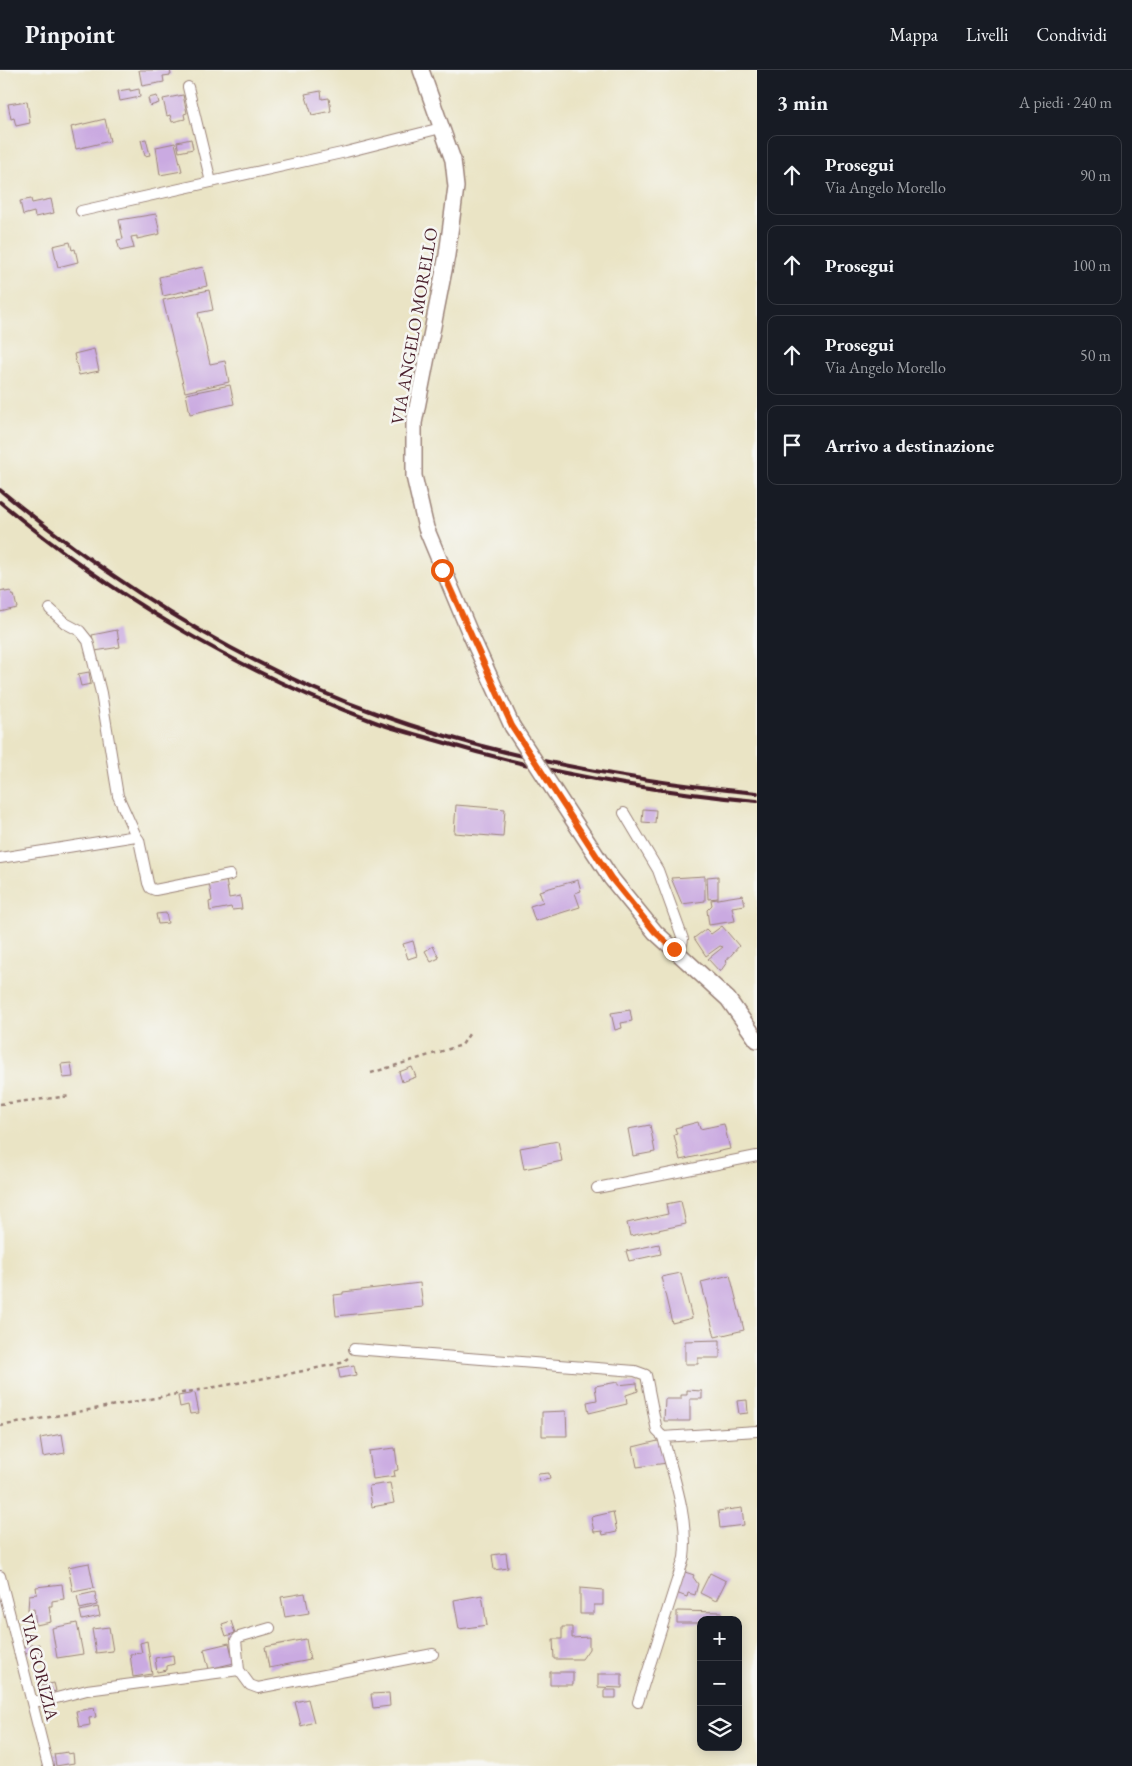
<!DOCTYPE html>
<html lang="it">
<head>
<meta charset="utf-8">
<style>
	:root { --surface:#171b24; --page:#242831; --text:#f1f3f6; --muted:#9ea1a6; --line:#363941 }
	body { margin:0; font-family:"EB Garamond",serif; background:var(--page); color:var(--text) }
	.controls { position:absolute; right:15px; bottom:15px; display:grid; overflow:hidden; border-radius:10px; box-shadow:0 2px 12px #0003 }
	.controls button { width:45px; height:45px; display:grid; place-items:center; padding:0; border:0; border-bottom:1px solid var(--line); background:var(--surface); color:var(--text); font:25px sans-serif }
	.stop { position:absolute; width:15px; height:15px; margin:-11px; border:4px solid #ea580c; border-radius:50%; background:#fff }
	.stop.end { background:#ea580c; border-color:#fff; box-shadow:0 1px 5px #0008 }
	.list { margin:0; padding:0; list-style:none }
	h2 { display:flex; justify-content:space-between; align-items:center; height:65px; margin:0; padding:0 20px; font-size:21px }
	h2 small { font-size:16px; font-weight:400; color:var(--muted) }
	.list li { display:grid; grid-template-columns:32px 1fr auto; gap:15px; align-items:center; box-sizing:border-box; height:80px; margin:0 10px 10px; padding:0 10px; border:1px solid var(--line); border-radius:10px }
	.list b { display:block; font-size:19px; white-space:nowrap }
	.list p { margin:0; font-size:16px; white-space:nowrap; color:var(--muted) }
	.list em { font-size:16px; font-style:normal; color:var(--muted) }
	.icon { flex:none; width:28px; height:28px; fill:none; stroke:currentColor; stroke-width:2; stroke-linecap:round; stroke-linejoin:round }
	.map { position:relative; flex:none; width:757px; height:1696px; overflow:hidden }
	header { display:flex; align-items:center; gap:30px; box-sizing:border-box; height:70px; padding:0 25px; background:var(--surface); border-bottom:1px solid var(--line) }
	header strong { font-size:24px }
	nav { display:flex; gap:28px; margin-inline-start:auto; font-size:18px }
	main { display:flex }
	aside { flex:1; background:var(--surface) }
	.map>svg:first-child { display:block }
	.building { fill:#caaae1 }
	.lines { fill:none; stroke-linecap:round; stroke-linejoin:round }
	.street-casing { stroke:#9a8278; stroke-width:12 }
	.secondary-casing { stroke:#9a8278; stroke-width:18 }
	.path { stroke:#9a8278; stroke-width:2.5; stroke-dasharray:4 4; stroke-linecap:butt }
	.street { stroke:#fff; stroke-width:10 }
	.secondary { stroke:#fff; stroke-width:15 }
	.rail { stroke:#4a1f2b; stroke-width:4 }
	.secondary-bridge-casing { stroke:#9a8278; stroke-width:18; stroke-linecap:butt }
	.secondary-bridge { stroke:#fff; stroke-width:15 }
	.route { stroke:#ea580c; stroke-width:6 }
	.labels { text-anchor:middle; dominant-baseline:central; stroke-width:5; stroke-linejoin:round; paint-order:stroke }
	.street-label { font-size:18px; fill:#4a1f2b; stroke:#f6f6f2 }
</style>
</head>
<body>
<header>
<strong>Pinpoint</strong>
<nav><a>Mappa</a><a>Livelli</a><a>Condividi</a></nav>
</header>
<main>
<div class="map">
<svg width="757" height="1696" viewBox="0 0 757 1696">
	<rect width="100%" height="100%" fill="#f6f6f2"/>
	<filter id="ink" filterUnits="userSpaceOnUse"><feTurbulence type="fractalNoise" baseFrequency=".02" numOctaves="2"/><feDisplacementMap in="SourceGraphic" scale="10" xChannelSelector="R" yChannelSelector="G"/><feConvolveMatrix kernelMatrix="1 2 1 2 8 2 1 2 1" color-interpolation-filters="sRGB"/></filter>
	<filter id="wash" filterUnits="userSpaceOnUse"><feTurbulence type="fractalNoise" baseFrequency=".0096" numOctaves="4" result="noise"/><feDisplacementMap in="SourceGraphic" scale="20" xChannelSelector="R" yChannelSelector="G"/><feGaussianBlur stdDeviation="1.12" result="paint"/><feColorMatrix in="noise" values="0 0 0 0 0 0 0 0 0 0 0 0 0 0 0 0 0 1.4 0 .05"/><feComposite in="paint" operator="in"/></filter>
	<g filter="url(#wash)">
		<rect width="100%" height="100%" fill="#eae4c5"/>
		<g id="blocks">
			<path class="building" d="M139,0H170L171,5L163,6L164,12L142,16Z
				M130,19V21L139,19L140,27L120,31L118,21Z
				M321,21L322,29L329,28L331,41L312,45L305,24Z
				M183,25L187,43L184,44L185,49L172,52L170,45L167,46L163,29Z
				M157,26L159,33L150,36L148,28Z
				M27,31L30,53L16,56L14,48L11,49L8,34Z
				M105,49L110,71L76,79L71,57Z
				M146,69L150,85L145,86L141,70Z
				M191,69L193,79L179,82L177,72Z
				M175,73L182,101L160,105L156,77Z
				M31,129L32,133L51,129L54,143L35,147L34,142L23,145L20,131Z
				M156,144L160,164L137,169V166L131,167L134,178L120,181L117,170L123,169L119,150Z
				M70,172L72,180L75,179L78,192L58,197L53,176Z
				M203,197L207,216L163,226L159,207Z
				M209,220L213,240L198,243L210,294L225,291L229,312L185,322L163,230Z
				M94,279L99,301L79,305L74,284Z
				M230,315L234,334L190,344L186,324Z
				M4,520L5,522L11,521L12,526L14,525L17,538L0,542V521Z
				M117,560L120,577L95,581L92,565Z
				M89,602L91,614L81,616L78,604Z
				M456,735L505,739L503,767L454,763Z
				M643,739L656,740L655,753L642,752Z
				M705,806V831L682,834L671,808Z
				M718,806V828L708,829L707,807Z
				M226,810L229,828L240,826L242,839L232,840L231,837L210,841L209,832L212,831L209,813Z
				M578,810L581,821L575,823L580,837L535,851L530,836L543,832L539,821Z
				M743,825L745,835L732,837L735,851L709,855L707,840L712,835L711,830Z
				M166,843L168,853L158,854L156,844Z
				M722,856L739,876L726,891L727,892L720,902L708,889L723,877L720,876L706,886L694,868L706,859L711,864Z
				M413,871L417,886L408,889L403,874Z
				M433,876L439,888L431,892L425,881Z
				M630,940L632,951L621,953L622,958L615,960L611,943Z
				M71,993L73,1007L63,1008L61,994Z
				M412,997L416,1007L402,1012L399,1002Z
				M698,1052L700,1059L724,1054L730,1079L680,1090L674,1065L677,1064L675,1058Z
				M650,1055L655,1082L633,1086L628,1059Z
				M558,1071L562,1091L524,1099L520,1078Z
				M681,1131L686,1154L630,1166L627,1153L668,1144L666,1134Z
				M659,1174L661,1184L629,1191L626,1181Z
				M681,1203L692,1248L672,1253L661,1207Z
				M730,1205L744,1260L715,1267L701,1212Z
				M420,1213L423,1237L336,1246L334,1225L343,1224V1222Z
				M720,1270V1288H698V1294H685V1271Z
				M354,1295L356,1305L340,1308L338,1298Z
				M618,1312V1315L637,1313L638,1321L626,1325L627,1334L589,1343L587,1332L597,1330L595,1316Z
				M687,1320L702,1321V1329H690V1351H664L665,1329H681V1325H687Z
				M195,1323L199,1343L190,1344L188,1335L180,1337L178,1326Z
				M747,1330L748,1343L739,1344L737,1331Z
				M566,1341L567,1366H542V1342Z
				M62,1364L65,1383L43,1387L40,1368Z
				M662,1370L667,1393L637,1397L633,1377Z
				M395,1378L398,1400L394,1401L395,1406L373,1409L369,1381Z
				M549,1403L550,1409L539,1411L538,1404Z
				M390,1413L394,1433L372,1437L369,1416Z
				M742,1438L744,1455L720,1458L718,1441Z
				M613,1442L617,1462L603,1465L602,1461L594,1462L591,1447Z
				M506,1483L508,1498L494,1500L492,1485Z
				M89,1493L94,1518L73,1522L68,1497Z
				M682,1501L694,1505L693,1507L698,1514L695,1525L688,1523L687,1527L676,1523Z
				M710,1503L726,1511L716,1531L700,1523Z
				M62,1514L64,1529L52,1531V1536H49L51,1552L36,1555L34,1539L28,1540L29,1525L37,1524L36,1517Z
				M580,1518L603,1520V1535H594V1544H580Z
				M95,1522L97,1535L80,1539L77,1526Z
				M305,1523L309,1543L285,1547L281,1527Z
				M482,1525L487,1555L459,1559L454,1530Z
				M98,1537L100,1546L82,1550L80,1541Z
				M677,1541L722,1542L721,1550H701V1553H677Z
				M231,1551L235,1563L226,1566L222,1554Z
				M77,1553L83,1584L57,1588L52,1558Z
				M109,1557L113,1581L96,1583L92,1559Z
				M562,1557H572V1568L589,1567V1579L582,1589H554L553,1569H562Z
				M306,1569L310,1590L269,1598L265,1577Z
				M147,1571L152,1604L133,1607L130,1584L142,1583L140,1573Z
				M229,1573L234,1593L209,1599L204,1579Z
				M39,1574L41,1581L25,1584L24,1576Z
				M173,1585L174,1594L167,1596V1600L157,1602L155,1588Z
				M550,1602H573V1615H550Z
				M598,1604H622V1618L598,1617Z
				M54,1613L56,1621L50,1623L51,1627L42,1628L40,1616Z
				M604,1620H616V1628H604Z
				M389,1623L390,1636L373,1638L371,1624Z
				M308,1629L314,1652L301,1656L295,1632Z
				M94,1638L96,1647L89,1648L90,1655L79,1657L76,1641Z
				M68,1682V1684L73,1683L74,1693L56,1696L54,1684Z"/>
		</g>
	</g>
	<g filter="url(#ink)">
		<use href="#blocks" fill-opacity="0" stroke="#9a8278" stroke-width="1"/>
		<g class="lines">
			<defs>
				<path id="street" d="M188,17L211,112
					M81,141L346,82L441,58
					M50,539L65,553L80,561L88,571L101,623L118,726L136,766
					M624,743L658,800L683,869L682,874L674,879
					M0,788L136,766L139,770L148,813L150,818L155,820L230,805
					M597,1118L757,1086
					M354,1279L635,1301L646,1305L657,1361L663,1367L757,1361
					M0,1506L48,1696
					M239,1600L250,1615L258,1618L433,1584
					M32,1631H45L87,1620L239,1600L236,1570L239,1567L270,1558
					M638,1632L684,1488C689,1447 673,1405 663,1367"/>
				<path id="secondary" d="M421,0L453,90L456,117L447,185L414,353V406L426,458L469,561L512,656
					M611,808L655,862L728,929L757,970"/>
			</defs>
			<use href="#street" class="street-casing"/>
			<use href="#secondary" class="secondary-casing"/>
			<path class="path" d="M371,1003L462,975L471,961
				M0,1034L71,1026
				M0,1356L293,1303L341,1293L348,1288"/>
			<use href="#street" class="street"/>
			<use href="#secondary" class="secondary"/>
			<path class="rail" d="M0,420C113,513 240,595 378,644C500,688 629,711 757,723
				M0,432C111,525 239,602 375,652C394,659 415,664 435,670C540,702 647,721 757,731"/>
			<defs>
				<path id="secondary-bridge" d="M512,656L611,808"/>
			</defs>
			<use href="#secondary-bridge" class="secondary-bridge-casing"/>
			<use href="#secondary-bridge" class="secondary-bridge"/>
		</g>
	</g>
	<g class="lines" filter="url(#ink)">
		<path class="route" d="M442,500L512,656L611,808L655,862L674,879"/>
	</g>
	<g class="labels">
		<g class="street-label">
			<text transform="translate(414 256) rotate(-80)">VIA ANGELO MORELLO</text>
			<text transform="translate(40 1597) rotate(76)">VIA GORIZIA</text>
		</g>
	</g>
</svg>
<div class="controls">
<button>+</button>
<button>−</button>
<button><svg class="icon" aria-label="layers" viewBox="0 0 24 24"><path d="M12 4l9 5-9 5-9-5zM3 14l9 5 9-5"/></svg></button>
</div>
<div class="stop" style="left:442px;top:500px"></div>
<div class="stop end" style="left:674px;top:879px"></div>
</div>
<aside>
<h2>3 min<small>A piedi · 240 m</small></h2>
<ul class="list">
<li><svg class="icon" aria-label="ahead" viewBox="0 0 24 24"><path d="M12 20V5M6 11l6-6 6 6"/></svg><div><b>Prosegui</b><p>Via Angelo Morello</p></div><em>90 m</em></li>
<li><svg class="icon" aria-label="ahead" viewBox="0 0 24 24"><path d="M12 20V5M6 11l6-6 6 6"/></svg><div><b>Prosegui</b></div><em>100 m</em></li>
<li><svg class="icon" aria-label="ahead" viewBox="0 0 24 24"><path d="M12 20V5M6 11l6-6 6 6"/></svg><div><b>Prosegui</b><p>Via Angelo Morello</p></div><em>50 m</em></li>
<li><svg class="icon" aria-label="arrive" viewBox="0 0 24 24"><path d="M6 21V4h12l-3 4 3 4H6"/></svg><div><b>Arrivo a destinazione</b></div></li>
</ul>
</aside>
</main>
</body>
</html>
